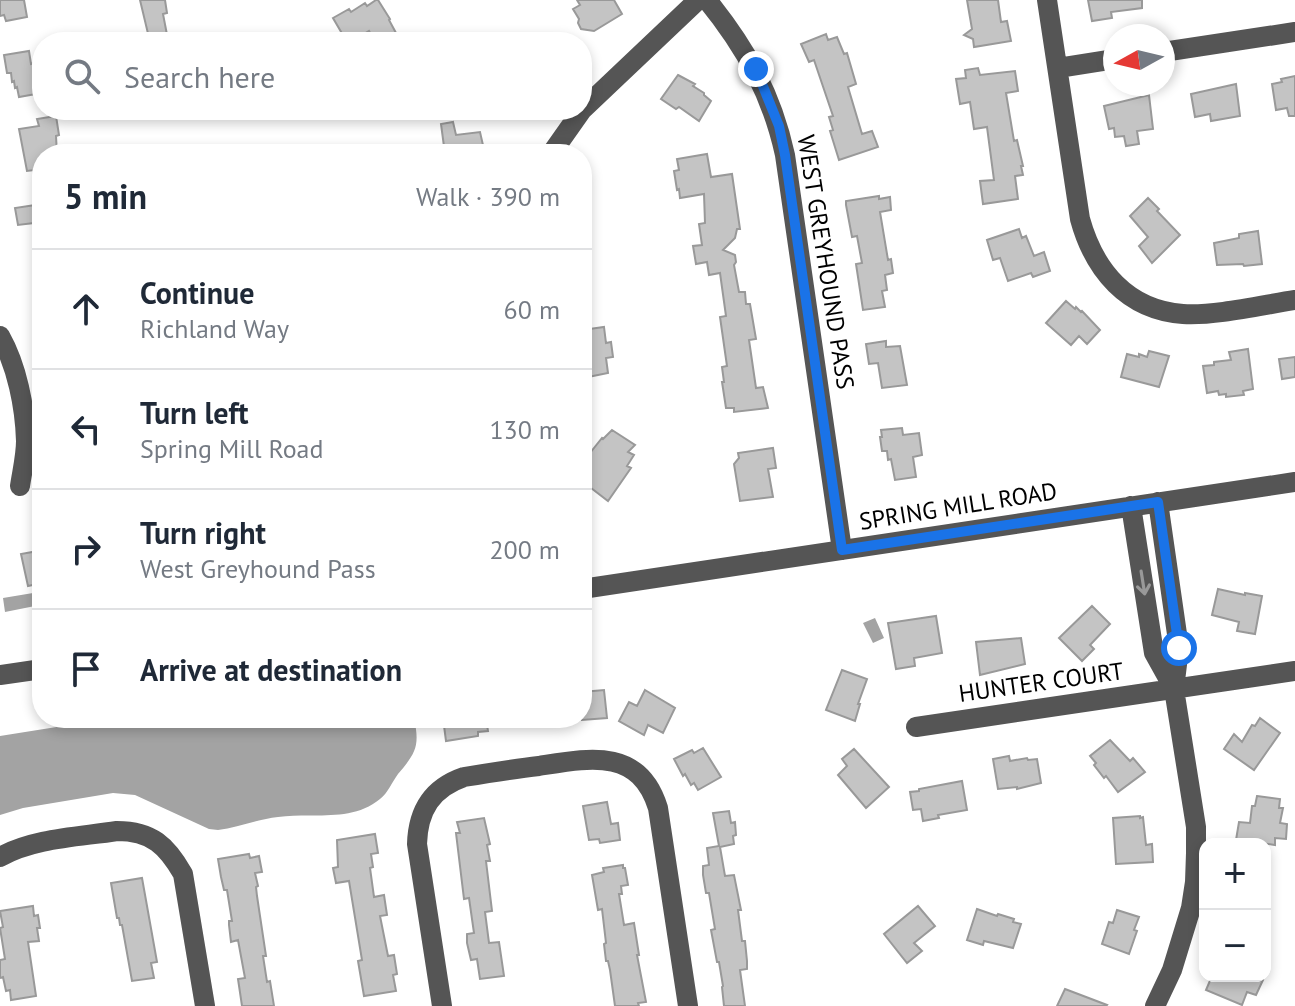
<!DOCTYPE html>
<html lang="en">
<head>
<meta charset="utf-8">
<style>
	:root { --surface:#fff; --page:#f2f2f3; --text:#1f2937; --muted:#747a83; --line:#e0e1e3 }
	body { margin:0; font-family:"PT Sans",sans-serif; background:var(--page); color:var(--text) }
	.controls { position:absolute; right:24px; bottom:24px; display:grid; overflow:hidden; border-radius:16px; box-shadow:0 4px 12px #0003 }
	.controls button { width:72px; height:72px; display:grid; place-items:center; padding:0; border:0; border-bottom:2px solid var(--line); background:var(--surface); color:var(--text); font:40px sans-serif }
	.compass { position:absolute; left:1103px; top:24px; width:72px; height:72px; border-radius:50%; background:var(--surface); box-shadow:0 4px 12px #0003; rotate:262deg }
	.stop { position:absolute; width:24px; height:24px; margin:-18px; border:6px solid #1a73e8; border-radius:50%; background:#fff }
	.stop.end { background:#1a73e8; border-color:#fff; box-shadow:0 2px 8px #0008 }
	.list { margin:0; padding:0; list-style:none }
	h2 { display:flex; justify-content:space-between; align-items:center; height:104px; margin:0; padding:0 32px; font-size:34px }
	h2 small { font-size:26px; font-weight:400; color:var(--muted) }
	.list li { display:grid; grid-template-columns:52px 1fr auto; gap:24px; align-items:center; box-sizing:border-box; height:120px; padding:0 32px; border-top:2px solid var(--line) }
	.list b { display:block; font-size:30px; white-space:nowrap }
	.list p { margin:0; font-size:26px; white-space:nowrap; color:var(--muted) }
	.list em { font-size:26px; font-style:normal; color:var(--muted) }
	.icon { flex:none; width:44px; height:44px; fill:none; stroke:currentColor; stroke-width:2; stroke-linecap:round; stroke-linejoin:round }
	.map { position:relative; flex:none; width:1295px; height:1006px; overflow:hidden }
	.search { position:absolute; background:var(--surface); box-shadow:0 4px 12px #0003; left:32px; top:32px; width:560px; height:88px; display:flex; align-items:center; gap:20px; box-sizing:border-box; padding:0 28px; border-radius:32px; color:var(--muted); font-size:30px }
	.panel { position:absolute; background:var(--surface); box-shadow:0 4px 12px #0003; left:32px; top:144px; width:560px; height:584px; border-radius:32px }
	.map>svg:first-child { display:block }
	.water { fill:#a3a3a3 }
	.building { fill:#c4c4c4; stroke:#999; stroke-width:2 }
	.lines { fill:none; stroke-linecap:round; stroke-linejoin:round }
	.minor { stroke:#555; stroke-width:20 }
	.oneway { stroke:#999 }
	.route { stroke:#1a73e8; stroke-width:10 }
	.labels { text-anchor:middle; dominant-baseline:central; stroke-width:8; stroke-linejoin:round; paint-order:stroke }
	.street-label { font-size:24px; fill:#000; stroke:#fff }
</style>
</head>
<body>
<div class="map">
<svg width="1295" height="1006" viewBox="0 0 1295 1006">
	<rect width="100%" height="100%" fill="#fff"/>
	<path class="water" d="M33,593L35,606L5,612L3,598Z
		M875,618L884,638L873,643L863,623Z
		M113,718H414C420,746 416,753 398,774C392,782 388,793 380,799C351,823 312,812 278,817C258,819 238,828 218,830L209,829L135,795L113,793L23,808L0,815V736Z"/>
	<path class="building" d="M0,0H24L27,17L6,21L4,15L0,16Z
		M140,0H165L167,13L163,14L168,40L150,42Z
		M376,0H378L390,19L389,20L396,33L382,42H378L375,37L373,38L369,31L351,42H347L333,18L349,9L351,12L365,3L367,6Z
		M577,0H614L622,14L594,31L581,29L578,23L579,19L573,9L580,5Z
		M967,0H998L1001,22L1007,21L1011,41L974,47L973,39L964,35L972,29Z
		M1088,0H1142V8L1111,12L1112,18L1092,21Z
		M826,34L828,40L837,37L844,54L847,53L856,84L848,87L862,134L872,131L878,147L839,160L830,131L833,130L829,117L833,116L814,60L809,62L801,44Z
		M29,51L31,64L42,62V87L35,88L36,94L19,97L17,87L15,88L14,81L12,82L11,73H7L4,55Z
		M978,68L980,75L1015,71L1018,91L1006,93L1014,141L1017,140L1023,166H1021L1023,175L1015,176L1018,199L983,204L980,181L994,180L987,127L974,129L970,102L960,104L956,79L966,78L965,70Z
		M678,75L695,84L693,86L704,93V95L711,101L699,121L679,107L676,109L661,99Z
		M1295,76V116H1289L1287,108L1276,110L1272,84L1282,82L1281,79Z
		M1236,84L1240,116L1211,121L1210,114L1195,117L1191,94Z
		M1149,95L1153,129L1137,131L1139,144L1126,146L1124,136L1115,137L1114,128L1109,129L1104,106Z
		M56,116L59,135L56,136L57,154H42V169L27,171L19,129L39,126L37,119Z
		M453,122L456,135L480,132L485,154H445L441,124Z
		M707,154L711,177L732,174L740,229H737L735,238L723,250L735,255L736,262L734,265L739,292H745L746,304H750L756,339L749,340L756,388L763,387L768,408L734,412V408H726L722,382H724L722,367L727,366L720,317L726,316L720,273L709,275L707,262L696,264L693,246L702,245L699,224L705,223L704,194L680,198L679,189L677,190L674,171L679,170L677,159Z
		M879,196V199L890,197L891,210L880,212L888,260L891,259L893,273L885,275L887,290L882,291L885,307L863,310L856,264L862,263L857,236L852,237L846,205V201Z
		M1148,198L1159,209L1157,211L1180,235L1152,263L1139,246L1148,237L1130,216Z
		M42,204V222L18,225L15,208Z
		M1019,229L1022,238L1026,236L1034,256L1044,252L1050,271L1033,277L1031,273L1008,281L1000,258L993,260L987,240Z
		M1258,231L1262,264L1244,266L1243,264L1217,265L1214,243L1239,238V234Z
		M1066,301L1075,309L1076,307L1081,312L1082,311L1100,330L1087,344L1079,336L1071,345L1046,323Z
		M604,327L606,343L611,342L613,357L606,358L608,373L588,377L585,361H582V330Z
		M886,341V347L900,346L907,385L882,388L878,363L869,364L866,344Z
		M1248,349L1253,389L1243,391L1244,395L1226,397V394L1219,395L1218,391L1207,393L1203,366L1214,365V362L1231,360L1229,352Z
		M1149,351L1169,356L1159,387L1121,377L1127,354L1139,357V354L1147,357Z
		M1295,357V377L1282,379L1279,359Z
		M902,428L903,435L919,433L922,455L913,457L916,477L895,480L891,459L888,460L887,451H882L880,437H882L881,430Z
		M612,430L635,445L628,452L634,455L627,466L631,468L608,501L582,481V463L602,438L603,439Z
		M773,448L776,468L768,469L773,497L740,501L734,464L739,458L738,453Z
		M38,551L39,557L42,556V583L28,586L21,554Z
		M1218,589L1245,595V593L1262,596L1255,634L1237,631L1239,622L1212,615Z
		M1092,606L1110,624L1090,645L1094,649L1082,661L1059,638Z
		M936,616L942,653L914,658L915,666L896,669L888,623Z
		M1021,638L1025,664L980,675L976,642Z
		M842,670L867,679L858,704H860L855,721L826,710Z
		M604,690L607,718L582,720V692Z
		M645,690L675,708L663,733L648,725L644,735L619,721L629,702L637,706Z
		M443,718H486L488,731L478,732V736L446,741Z
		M1260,718L1280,733L1254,770L1224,749L1234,734L1242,742L1252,725L1255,726Z
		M1110,740L1130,761L1133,758L1145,772L1118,792L1106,776L1104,778L1094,765L1096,763L1090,756Z
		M703,748L721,777L698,790L694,783L691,785L685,774L683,776L674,759L692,750L694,753Z
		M854,749L889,787L866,808L838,775L847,766L842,759Z
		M1009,756L1010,761L1027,758L1028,760L1037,759L1041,783L1017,789V787L998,789L993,759Z
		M962,781L967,810L938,815L939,818L923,821L921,809L913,810L910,792L919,791V789Z
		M1257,796L1280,799L1279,808H1283L1280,823L1287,824L1286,839L1275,838V845L1236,840L1239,822L1250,823L1252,806H1255Z
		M607,802L611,824L618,823L620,840L600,843L599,839L589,840L583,806Z
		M729,811L731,823L735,822L736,835L733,836L734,844L720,847L725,876L734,875L741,910H738L742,941H745L747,961V969L740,970L745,1006H724L722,987L723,986L719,962H717L711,930L715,929L709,893H706L703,875V866L709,865L707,848L719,846L713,813Z
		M1140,816V818L1143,817L1146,845L1152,844L1153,862L1116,864L1113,818Z
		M484,818L490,844L487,845L490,861H486L492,911L485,912L489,943L499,942L504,976L480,979L477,959L471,960L467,943V934L474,933L469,898L464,899L456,833H460L457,822Z
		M375,834L378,853L371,854L373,867L370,868L374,897L384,895L387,915L380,916L388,956L394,955L397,974L393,975L396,991L364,996L358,961L362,960L349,881L336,883L333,868L338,867L337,840Z
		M249,854L250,858L259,856L262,872L255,873L258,886L256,887L257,896L266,956H263L267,982L270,981L274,1006H242L238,979L245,978L238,940L231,942L229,925V921H232L227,890H224L221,877L218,859Z
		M623,865V868H625L628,885L621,886L622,894H619L624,925L634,923L639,955H637L646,1002L638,1003L639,1006H615L610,970L608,961H606L604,944L606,943L602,909L598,910L592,875L604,872L603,868Z
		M142,878L157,962L151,963L154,978L132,981L122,925H120L119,918H117L111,883Z
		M33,906L34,916L38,915L40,928H37L39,941L28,942L36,996L11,1000L10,990L6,991L3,977L0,978V960L5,959L0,928L3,927L0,911Z
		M918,906L935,926L914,943L922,951L907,963L884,934Z
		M977,909L997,916L998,914L1014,919L1013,922L1021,924L1013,948L984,941L983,945L967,940Z
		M1117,910L1139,917L1134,930L1137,931L1129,954L1102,944L1109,922L1113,923Z
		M1212,976H1254L1263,980L1256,995L1247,992L1242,1005L1206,990Z
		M1065,989L1107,1005L1106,1006H1057Z"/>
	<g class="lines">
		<path class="minor" d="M707,0C746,48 772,95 785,155L842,550
			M1047,0L1080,219C1094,270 1127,310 1183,314C1215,316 1262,305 1295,300
			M1163,52L1295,32
			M1058,68L1115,59
			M582,110L698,0
			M551,154L582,110
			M0,336C17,366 25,407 26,441C26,456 22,472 20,486
			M1131,506L1154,653L1174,689
			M582,589L1295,482
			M0,675L42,669
			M916,727L1295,671
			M0,857C34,838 79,837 117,831C152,831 167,846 183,874L205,1006
			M442,1006L417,844C418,810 432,788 464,777C489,773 514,769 539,766C589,758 639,747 658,808L688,1006
			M1155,1006L1172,970L1191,908L1195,882L1196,853V827L1174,689L1179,648L1158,502"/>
	</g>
	<defs><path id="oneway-shaft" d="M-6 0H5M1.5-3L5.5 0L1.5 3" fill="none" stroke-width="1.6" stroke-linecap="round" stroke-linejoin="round" transform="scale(2)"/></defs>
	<use class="oneway" href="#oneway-shaft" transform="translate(1143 583) rotate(81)"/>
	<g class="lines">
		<path class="route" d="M756,69L779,126L785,155L842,550L1158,502L1179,648"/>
	</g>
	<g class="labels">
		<g class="street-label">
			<text transform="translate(826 262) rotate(81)">WEST GREYHOUND PASS</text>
			<text transform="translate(958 506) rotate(-9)">SPRING MILL ROAD</text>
			<text transform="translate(1041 682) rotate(-8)">HUNTER COURT</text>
		</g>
	</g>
</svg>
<div class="controls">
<button>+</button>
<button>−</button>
</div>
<svg class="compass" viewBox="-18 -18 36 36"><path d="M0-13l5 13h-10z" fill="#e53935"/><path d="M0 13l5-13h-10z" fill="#747a83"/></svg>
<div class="stop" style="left:1179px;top:648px"></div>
<div class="stop end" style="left:756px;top:69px"></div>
<div class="search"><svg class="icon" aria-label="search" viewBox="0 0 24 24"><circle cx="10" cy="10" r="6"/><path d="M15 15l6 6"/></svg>Search here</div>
<section class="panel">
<h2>5 min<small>Walk · 390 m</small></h2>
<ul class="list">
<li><svg class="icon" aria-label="ahead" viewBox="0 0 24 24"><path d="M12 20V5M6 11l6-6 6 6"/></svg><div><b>Continue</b><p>Richland Way</p></div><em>60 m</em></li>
<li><svg class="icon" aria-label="left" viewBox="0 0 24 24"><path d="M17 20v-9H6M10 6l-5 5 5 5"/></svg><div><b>Turn left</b><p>Spring Mill Road</p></div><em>130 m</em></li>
<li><svg class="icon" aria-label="right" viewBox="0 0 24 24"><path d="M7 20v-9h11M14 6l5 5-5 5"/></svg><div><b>Turn right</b><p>West Greyhound Pass</p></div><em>200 m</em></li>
<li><svg class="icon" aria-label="arrive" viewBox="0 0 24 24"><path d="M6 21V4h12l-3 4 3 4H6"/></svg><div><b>Arrive at destination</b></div></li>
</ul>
</section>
</div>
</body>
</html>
